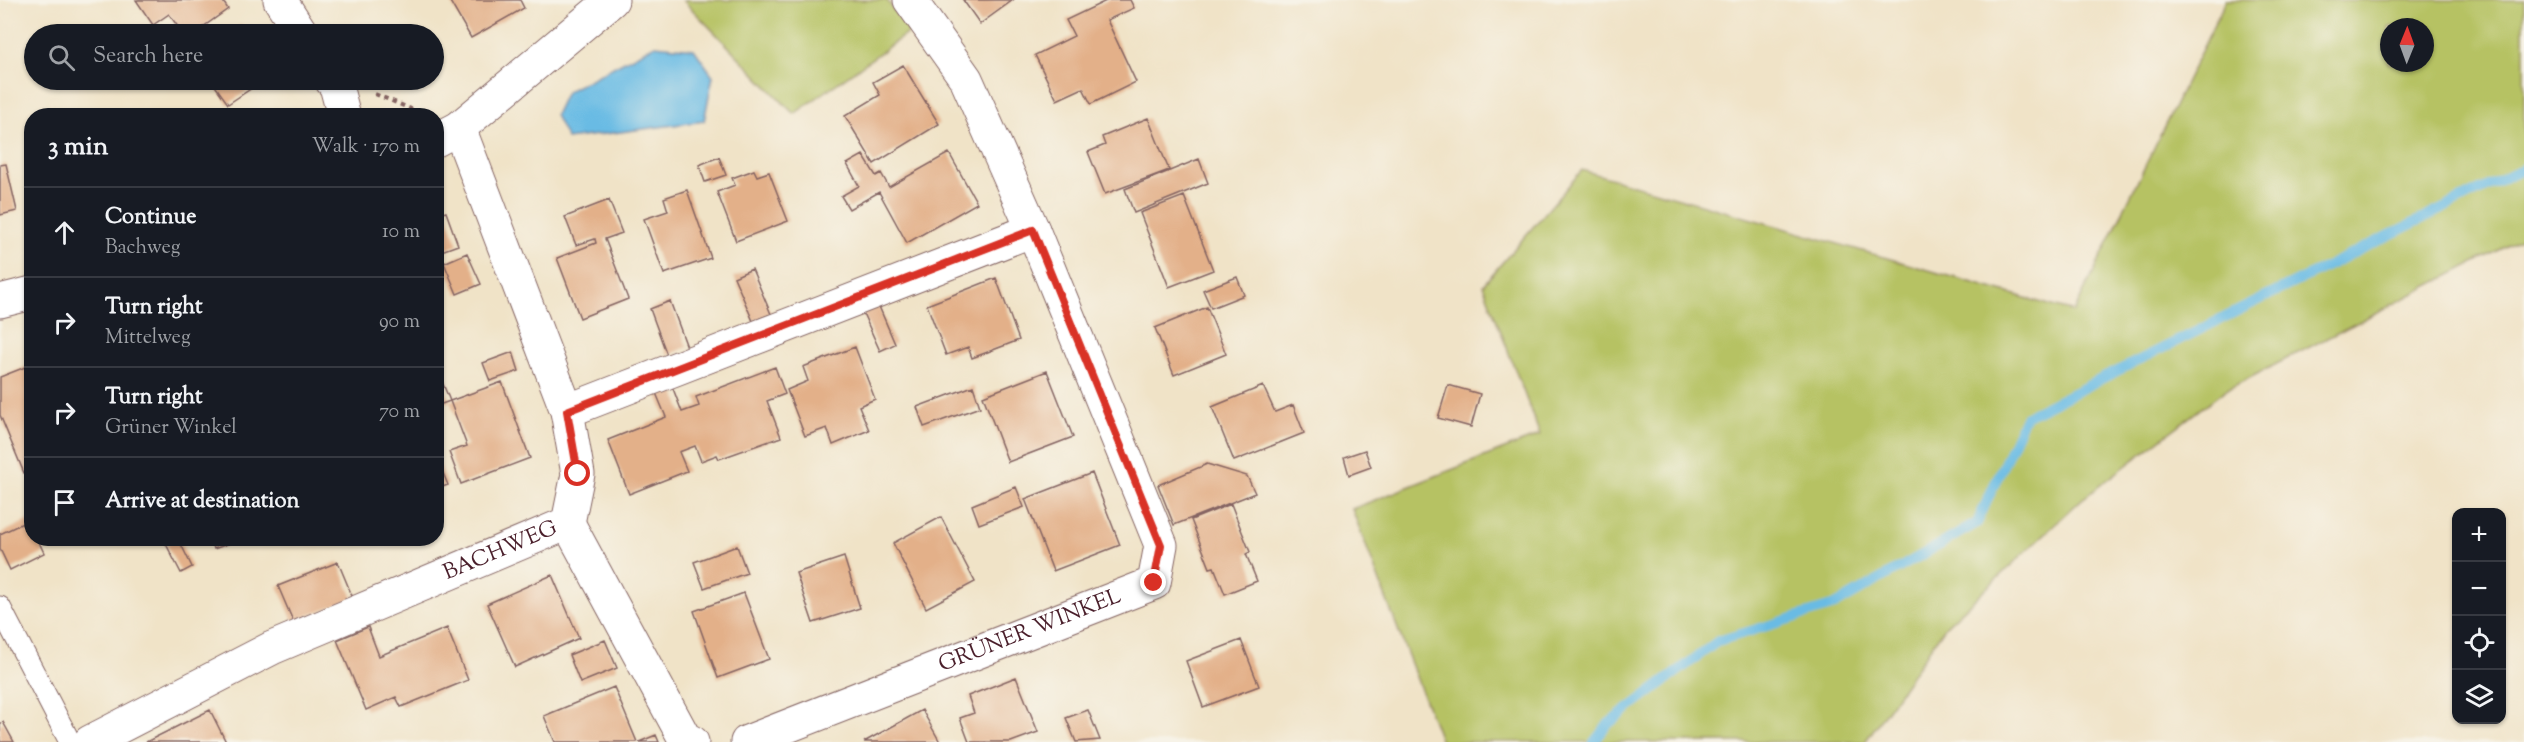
<!DOCTYPE html>
<html lang="en">
<head>
<meta charset="utf-8">
<style>
	:root { --surface:#171b24; --page:#242831; --text:#f1f3f6; --muted:#9ea1a6; --line:#363941 }
	body { margin:0; font-family:"Sorts Mill Goudy",serif; background:var(--page); color:var(--text) }
	.controls { position:absolute; right:18px; bottom:18px; display:grid; overflow:hidden; border-radius:12px; box-shadow:0 2px 4px #0004 }
	.controls button { width:54px; height:54px; display:grid; place-items:center; padding:0; border:0; border-bottom:2px solid var(--line); background:var(--surface); color:var(--text); font:30px sans-serif }
	.compass { position:absolute; left:2380px; top:18px; width:54px; height:54px; border-radius:50%; background:var(--surface); box-shadow:0 2px 4px #0004; rotate:1deg }
	.stop { position:absolute; width:18px; height:18px; margin:-14px; border:4px solid #d93025; border-radius:50%; background:#fff }
	.stop.end { background:#d93025; border-color:#fff; box-shadow:0 2px 6px #0008 }
	.list { margin:0; padding:0; list-style:none }
	h2 { display:flex; justify-content:space-between; align-items:center; height:78px; margin:0; padding:0 24px; font-size:26px }
	h2 small { font-size:20px; font-weight:400; color:var(--muted) }
	.list li { display:grid; grid-template-columns:39px 1fr auto; gap:18px; align-items:center; box-sizing:border-box; height:90px; padding:0 24px; border-top:2px solid var(--line) }
	.list b { display:block; font-size:22px; white-space:nowrap }
	.list p { margin:0; font-size:20px; white-space:nowrap; color:var(--muted) }
	.list em { font-size:20px; font-style:normal; color:var(--muted) }
	.icon { flex:none; width:33px; height:33px; fill:none; stroke:currentColor; stroke-width:2; stroke-linecap:round; stroke-linejoin:round }
	.map { position:relative; flex:none; width:2524px; height:742px; overflow:hidden }
	.search { position:absolute; background:var(--surface); box-shadow:0 2px 4px #0004; left:24px; top:24px; width:420px; height:66px; display:flex; align-items:center; gap:15px; box-sizing:border-box; padding:0 21px; border-radius:33px; color:var(--muted); font-size:22px }
	.panel { position:absolute; background:var(--surface); box-shadow:0 2px 4px #0004; left:24px; top:108px; width:420px; height:438px; border-radius:24px }
	.map>svg:first-child { display:block }
	.green { fill:#b6c264; stroke:#807048; stroke-width:1.5; fill-rule:evenodd }
	.water { fill:#69bbe4; stroke:#5a6d88; stroke-width:1.5 }
	.lines { fill:none; stroke-linecap:round; stroke-linejoin:round }
	.stream { stroke:#69bbe4; stroke-width:10 }
	.building { fill:#e3b089 }
	.service-casing { stroke:#846462; stroke-width:23 }
	.minor-casing { stroke:#846462; stroke-width:35 }
	.path { stroke:#846462; stroke-width:4; stroke-dasharray:4.5 4.5; stroke-linecap:butt }
	.service { stroke:#fff; stroke-width:21 }
	.minor { stroke:#fff; stroke-width:33 }
	.route { stroke:#d93025; stroke-width:8 }
	.labels { text-anchor:middle; dominant-baseline:central; stroke-width:4.5; stroke-linejoin:round; paint-order:stroke }
	.street-label { font-size:22px; fill:#4a1f2b; stroke:#f7f3e8 }
</style>
</head>
<body>
<div class="map">
<svg width="2524" height="742" viewBox="0 0 2524 742">
	<rect width="100%" height="100%" fill="#f7f3e8"/>
	<filter id="ink" filterUnits="userSpaceOnUse"><feTurbulence type="fractalNoise" baseFrequency=".0167" numOctaves="2"/><feDisplacementMap in="SourceGraphic" scale="12" xChannelSelector="R" yChannelSelector="G"/><feConvolveMatrix kernelMatrix="1 2 1 2 8 2 1 2 1" color-interpolation-filters="sRGB"/></filter>
	<filter id="wash" filterUnits="userSpaceOnUse"><feTurbulence type="fractalNoise" baseFrequency=".008" numOctaves="4" result="noise"/><feDisplacementMap in="SourceGraphic" scale="24" xChannelSelector="R" yChannelSelector="G"/><feGaussianBlur stdDeviation="1.35" result="paint"/><feColorMatrix in="noise" values="0 0 0 0 0 0 0 0 0 0 0 0 0 0 0 0 0 1.4 0 .05"/><feComposite in="paint" operator="in"/></filter>
	<g filter="url(#wash)">
		<rect width="100%" height="100%" fill="#f0e3c7"/>
		<path class="green" d="M683,0H887L909,32L794,114Z
			M2226,0H2524V237L2224,391L2081,500L1945,627L1865,742H1441L1352,509L1540,435L1483,285L1582,170L2074,312ZM2389,27H2425V63H2389Z"/>
		<path class="water" d="M655,45L694,49L713,76L704,121L567,139L555,115L566,92Z"/>
		<g class="lines">
			<path class="stream" d="M1594,742L1608,724L1718,641L1835,605L1977,523L2025,417L2524,168"/>
		</g>
		<g id="blocks">
			<path class="building" d="M136,0H222L228,9L193,34H183L169,14L153,25Z
				M449,0H520L524,8L471,38Z
				M963,0H1013L980,24Z
				M1108,0H1130L1134,8L1107,20L1136,82L1091,104L1083,88L1057,100L1035,55L1074,36L1066,20Z
				M241,25L247,34H227Z
				M903,65L939,124L874,164L845,116L880,95L873,82Z
				M211,80H264L228,104Z
				M1148,118L1169,170L1105,194L1088,152L1105,145L1102,137Z
				M949,153L977,203L907,243L879,192L849,209L841,196L859,186L847,164L863,155L876,176L881,173L889,187Z
				M719,157L726,175L705,182L699,165Z
				M1199,159L1208,183L1134,213L1125,189Z
				M6,164L17,211L0,215V165Z
				M754,170L757,176L769,172L788,221L736,241L717,192L735,185L732,178Z
				M687,190L711,258L664,274L644,219L668,211L664,198Z
				M1184,196L1213,270L1169,287L1140,213Z
				M609,200L622,233L605,239L628,299L580,318L557,258L596,243L595,239L576,245L565,217Z
				M446,212L458,245L436,253V215Z
				M467,253L481,284L457,294L444,263Z
				M752,269L771,314L753,321L734,277Z
				M1237,277L1244,295L1211,308L1203,290Z
				M996,278L1019,340L972,358L968,347L946,355L927,305Z
				M670,301L687,347L667,355L650,309Z
				M878,304L895,344L880,351L862,311Z
				M1207,307L1226,354L1174,375L1155,328Z
				M855,347L875,399L859,406L869,430L833,445L827,428L805,436L787,390L808,381L803,367Z
				M513,352L519,371L490,381L483,363Z
				M28,366L32,375V470L24,473L0,415V377Z
				M775,367L785,394L767,401L781,437L719,459L717,455L701,461L695,446L679,452L687,471L629,494L608,440L666,417L656,393L672,386L682,412L699,406L696,397Z
				M1047,371L1073,437L1008,462L983,396Z
				M441,379L450,401L436,406V381Z
				M502,382L530,458L461,484L449,452L467,446L450,401Z
				M1448,385L1480,394L1471,427L1438,418Z
				M973,386L980,407L924,427L917,407Z
				M1263,386L1275,412L1293,405L1304,433L1234,461L1212,407Z
				M1365,450L1371,467L1349,475L1344,457Z
				M436,456L448,485L436,489Z
				M1207,464L1247,476L1255,493L1174,525L1158,485Z
				M1092,473L1120,545L1053,571L1025,499Z
				M1016,487L1024,507L979,524L972,505Z
				M1231,504L1250,552L1246,554L1257,581L1225,594L1214,567L1210,568L1191,520Z
				M941,517L975,582L926,608L893,543Z
				M29,520L32,526V538H37L44,553L10,570L0,549V534Z
				M178,538L192,567L181,573L166,544Z
				M211,538H241V539L214,549Z
				M737,546L747,573L704,588L694,562Z
				M844,557L860,608L813,623L796,573Z
				M338,562L353,598L293,621L278,586Z
				M552,575L579,638L515,667L487,604Z
				M744,593L769,659L718,678L694,611Z
				M368,627L379,656L447,628L468,680L401,707L396,697L366,710L337,640Z
				M605,640L617,668L580,683L569,655Z
				M1241,640L1259,686L1203,707L1186,661Z
				M1016,677L1038,732L1011,742H969L960,718L974,713L968,696Z
				M614,687L637,742H555L544,716Z
				M210,710L226,742H146Z
				M922,710L940,742H864Z
				M1088,710L1100,740L1076,742L1066,718Z
				M3,722L14,742H0V724Z
				M656,735L659,742H639Z"/>
		</g>
	</g>
	<g filter="url(#ink)">
		<use href="#blocks" fill-opacity="0" stroke="#846462" stroke-width="1.5"/>
		<g class="lines">
			<defs>
				<path id="service" d="M0,607L70,742"/>
				<g id="minor">
					<path d="M280,0L302,34"/>
					<path d="M331,80L336,86L344,116"/>
					<path d="M436,140L459,128L612,0"/>
					<path d="M0,301L32,293"/>
					<path d="M567,411L1033,230"/>
					<path d="M568,523L685,739L692,742"/>
					<path id="s1" d="M90,742L272,648L568,523L578,474L567,411L459,128"/>
					<path id="s2" d="M747,742L1154,583L1161,545L1033,230L966,79L910,0"/>
				</g>
			</defs>
			<use href="#service" class="service-casing"/>
			<use href="#minor" class="minor-casing"/>
			<path class="path" d="M375,94L418,112"/>
			<use href="#service" class="service"/>
			<use href="#minor" class="minor"/>
		</g>
	</g>
	<g class="lines" filter="url(#ink)">
		<path class="route" d="M578,474L567,411L1033,230L1161,545L1154,583"/>
	</g>
	<g class="labels">
		<g class="street-label">
			<text stroke="none"><textPath href="#s1" startOffset="453">BACHWEG</textPath></text>
			<text stroke="none"><textPath href="#s2" startOffset="304">GRÜNER WINKEL</textPath></text>
		</g>
	</g>
</svg>
<div class="controls">
<button>+</button>
<button>−</button>
<button><svg class="icon" aria-label="locate" viewBox="0 0 24 24"><circle cx="12" cy="12" r="6"/><path d="M12 2v4M12 18v4M2 12h4M18 12h4"/></svg></button>
<button><svg class="icon" aria-label="layers" viewBox="0 0 24 24"><path d="M12 4l9 5-9 5-9-5zM3 14l9 5 9-5"/></svg></button>
</div>
<svg class="compass" viewBox="-18 -18 36 36"><path d="M0-13l5 13h-10z" fill="#e53935"/><path d="M0 13l5-13h-10z" fill="#9ea1a6"/></svg>
<div class="stop" style="left:578px;top:474px"></div>
<div class="stop end" style="left:1154px;top:583px"></div>
<div class="search"><svg class="icon" aria-label="search" viewBox="0 0 24 24"><circle cx="10" cy="10" r="6"/><path d="M15 15l6 6"/></svg>Search here</div>
<section class="panel">
<h2>3 min<small>Walk · 170 m</small></h2>
<ul class="list">
<li><svg class="icon" aria-label="ahead" viewBox="0 0 24 24"><path d="M12 20V5M6 11l6-6 6 6"/></svg><div><b>Continue</b><p>Bachweg</p></div><em>10 m</em></li>
<li><svg class="icon" aria-label="right" viewBox="0 0 24 24"><path d="M7 20v-9h11M14 6l5 5-5 5"/></svg><div><b>Turn right</b><p>Mittelweg</p></div><em>90 m</em></li>
<li><svg class="icon" aria-label="right" viewBox="0 0 24 24"><path d="M7 20v-9h11M14 6l5 5-5 5"/></svg><div><b>Turn right</b><p>Grüner Winkel</p></div><em>70 m</em></li>
<li><svg class="icon" aria-label="arrive" viewBox="0 0 24 24"><path d="M6 21V4h12l-3 4 3 4H6"/></svg><div><b>Arrive at destination</b></div></li>
</ul>
</section>
</div>
</body>
</html>
